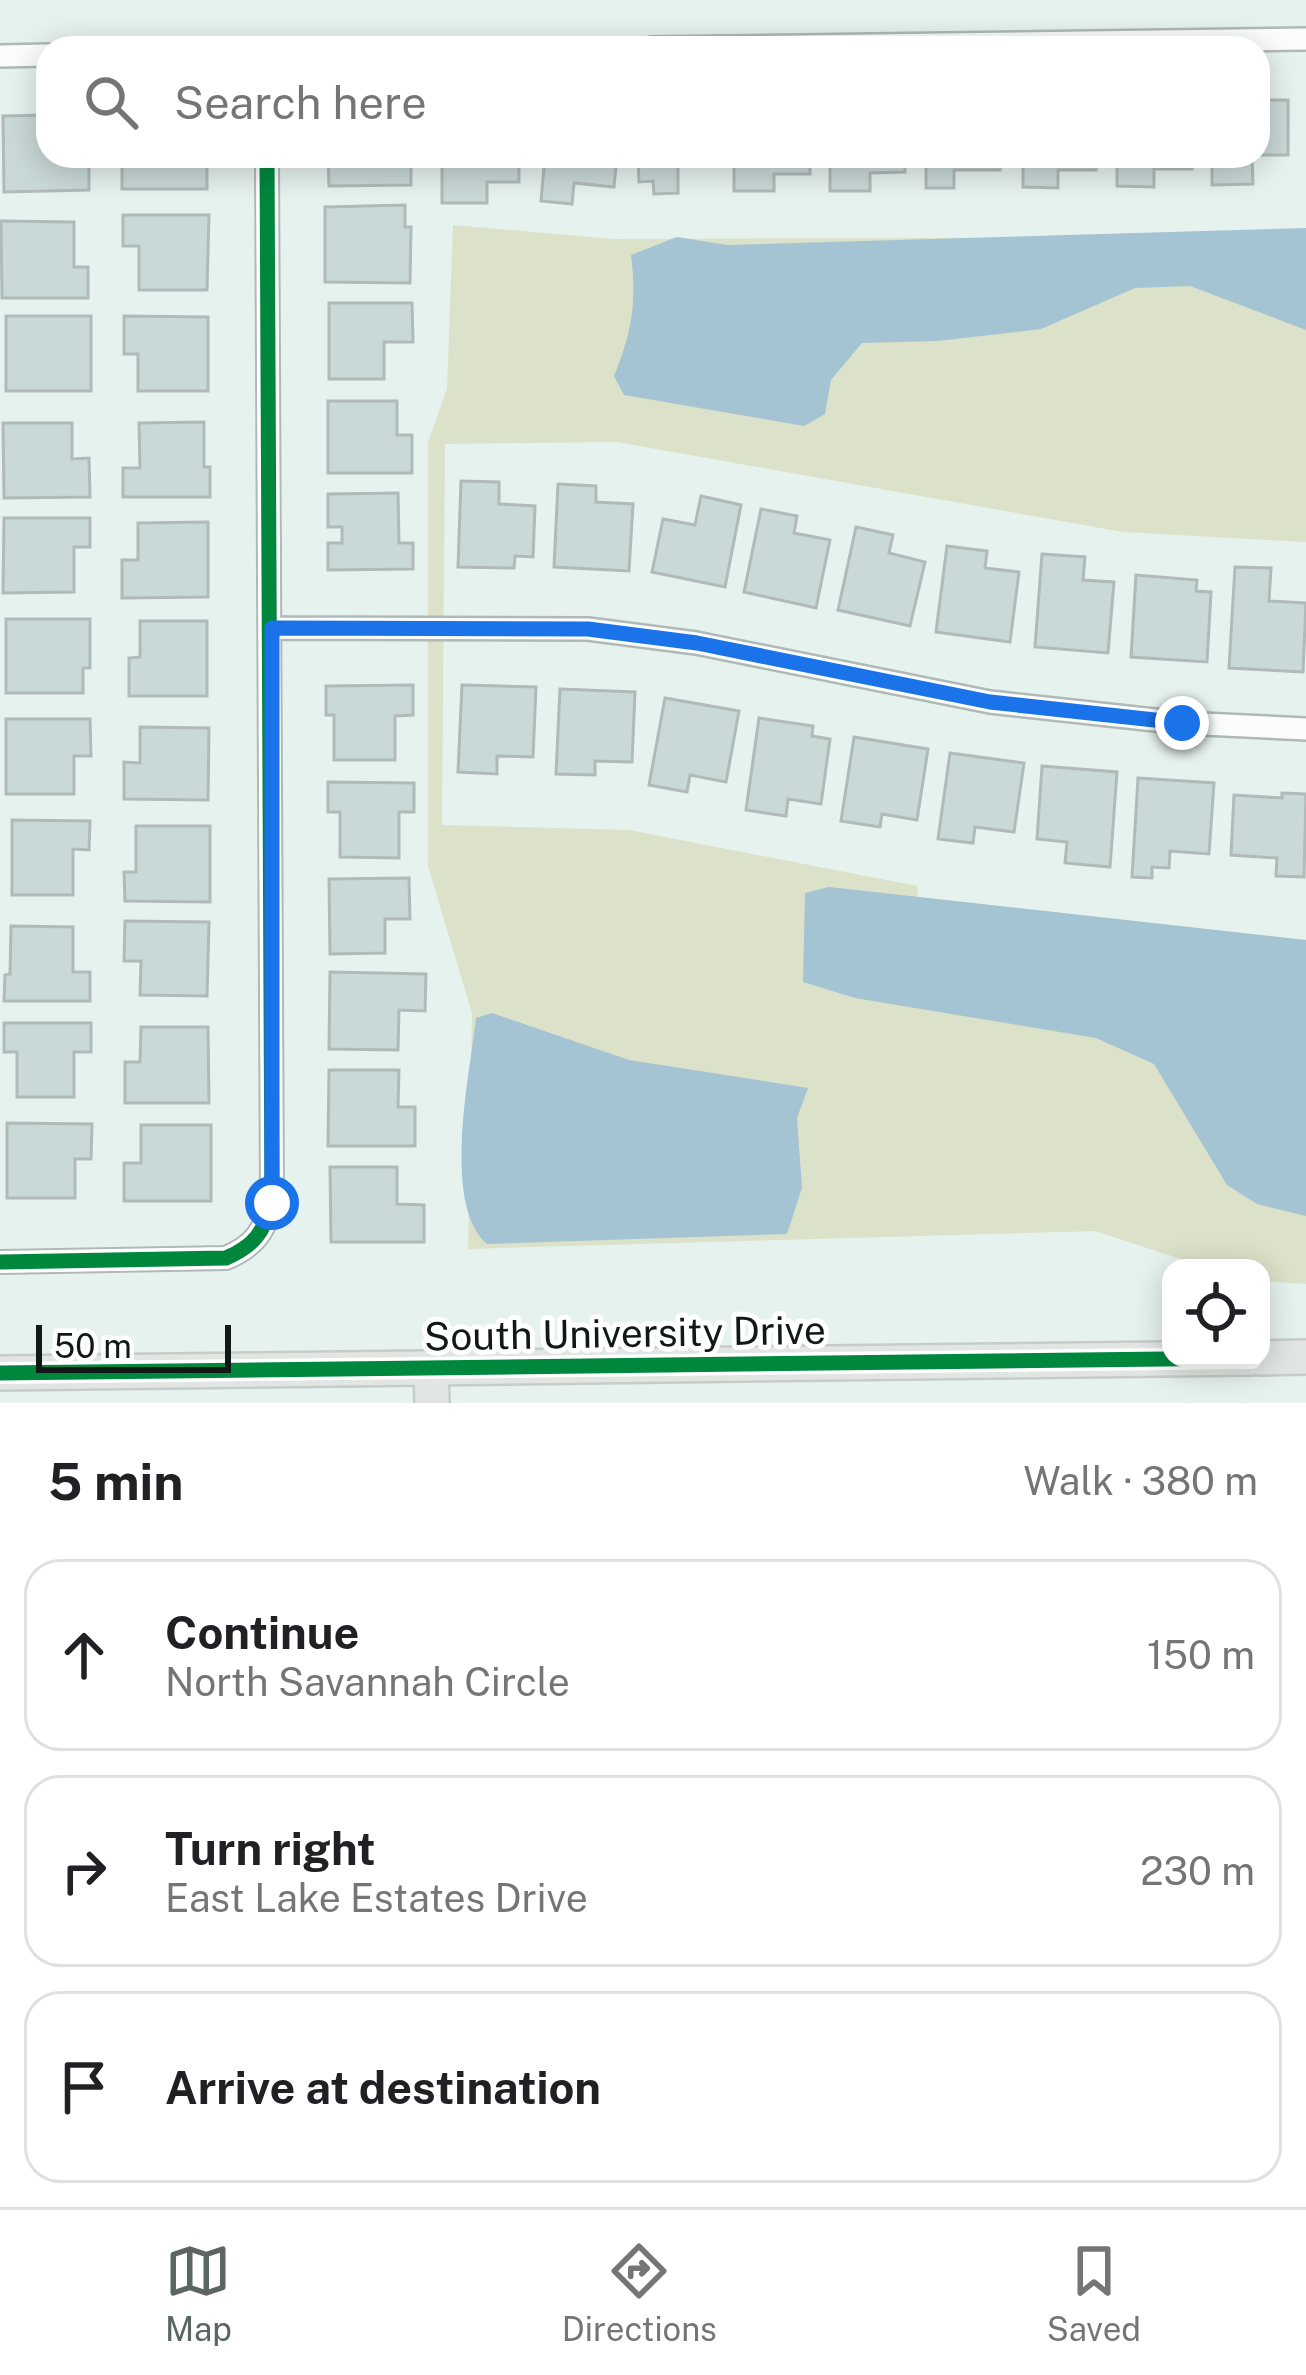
<!DOCTYPE html>
<html lang="en">
<head>
<meta charset="utf-8">
<style>
	:root { --surface:#fff; --page:#f6f6f6; --text:#202124; --muted:#757577; --line:#e0e0e0; --accent:#5b6562 }
	body { margin:0; font-family:"Public Sans",sans-serif; background:var(--page); color:var(--text) }
	.controls { position:absolute; right:36px; bottom:36px; display:grid; overflow:hidden; border-radius:24px; box-shadow:0 6px 30px #0003 }
	.controls button { width:108px; height:108px; display:grid; place-items:center; padding:0; border:0; border-bottom:3px solid var(--line); background:var(--surface); color:var(--text); font:60px sans-serif }
	.scale { position:absolute; left:36px; bottom:30px; width:195px; box-sizing:border-box; padding-left:12px; border:6px solid #101916; border-top:0; font-size:33px; line-height:42px; white-space:nowrap; color:#101916; -webkit-text-stroke:9px #fff; paint-order:stroke }
	.stop { position:absolute; width:36px; height:36px; margin:-27px; border:9px solid #1a73e8; border-radius:50%; background:#fff }
	.stop.end { background:#1a73e8; border-color:#fff; box-shadow:0 3px 12px #0008 }
	.list { margin:0; padding:0; list-style:none }
	h2 { display:flex; justify-content:space-between; align-items:center; height:156px; margin:0; padding:0 48px; font-size:51px }
	h2 small { font-size:39px; font-weight:400; color:var(--muted) }
	.list li { display:grid; grid-template-columns:78px 1fr auto; gap:36px; align-items:center; box-sizing:border-box; height:192px; margin:0 24px 24px; padding:0 24px; border:3px solid var(--line); border-radius:36px }
	.list b { display:block; font-size:45px; white-space:nowrap }
	.list p { margin:0; font-size:39px; white-space:nowrap; color:var(--muted) }
	.list em { font-size:39px; font-style:normal; color:var(--muted) }
	.icon { flex:none; width:66px; height:66px; fill:none; stroke:currentColor; stroke-width:2; stroke-linecap:round; stroke-linejoin:round }
	.map { position:relative; flex:none; width:1306px; height:1403px; overflow:hidden }
	.search { position:absolute; background:var(--surface); box-shadow:0 6px 30px #0003; left:36px; right:36px; top:36px; height:132px; display:flex; align-items:center; gap:30px; box-sizing:border-box; padding:0 42px; border-radius:36px; color:var(--muted); font-size:45px }
	.sheet { height:804px; background:var(--surface) }
	nav { display:flex; justify-content:space-around; align-items:center; box-sizing:border-box; height:168px; border-top:3px solid var(--line); background:var(--surface); font-size:33px; color:var(--muted) }
	nav a { display:grid; justify-items:center; gap:6px }
	nav .on { color:var(--accent) }
	.map>svg:first-child { display:block }
	.green { fill:#dce1c9 }
	.water { fill:#a4c3d3 }
	.building { fill:#c9d9d8; stroke:#b0bab9; stroke-width:3 }
	.lines { fill:none; stroke-linecap:round; stroke-linejoin:round }
	.minor-casing { stroke:#b0b9b5; stroke-width:26 }
	.primary-casing { stroke:#c6ccca; stroke-width:38 }
	.minor { stroke:#fbfdfc; stroke-width:21 }
	.primary { stroke:#e2e6e2; stroke-width:33 }
	.cycleway-casing { stroke:#fff; stroke-width:22 }
	.cycleway { stroke:#00873e; stroke-width:15 }
	.route { stroke:#1a73e8; stroke-width:15 }
	.labels { text-anchor:middle; dominant-baseline:central; stroke-width:10; stroke-linejoin:round; paint-order:stroke }
	.street-label { font-size:39px; fill:#101916; stroke:#fff }
</style>
</head>
<body>
<div class="map">
<svg width="1306" height="1403" viewBox="0 0 1306 1403">
	<rect width="100%" height="100%" fill="#e6f2ee"/>
	<path class="green" d="M453,225L612,239L1306,237V542L1123,532L617,442L445,444L442,825L629,830L917,886L918,897L1306,940V1284L1261,1281V1268H1208L1095,1231L468,1249L472,1013L428,866V442L447,389Z"/>
	<path class="water" d="M1306,228V330L1190,286L1135,288L1041,329L937,341L862,343L831,380L825,414L804,426L624,395L614,376C632,332 637,302 631,255L677,237L727,245Z
		M829,887L1306,940V1216L1257,1204L1227,1185L1154,1064L1096,1038L855,998L803,982L805,893Z
		M492,1013L629,1060L808,1088L797,1118L802,1188L787,1234L487,1244C441,1204 470,1074 476,1018Z"/>
	<path class="building" d="M1258,100H1288V155H1258Z
		M48,115V156H89V190L4,192L3,116Z
		M122,156H207V189H122Z
		M328,156H411V185L329,186Z
		M442,156H519V182H487V203H442Z
		M545,156H617L614,187L574,183L572,204L541,201Z
		M638,156H713V162L678,163V193L654,194L653,181L639,182Z
		M734,156H810V174H774V191H734Z
		M830,156H905V172L870,173V191H830Z
		M926,156H1000V170H954V188H926Z
		M1023,156H1096V170H1058V188L1023,187Z
		M1117,156H1191L1192,169H1154V187L1117,186Z
		M1212,156H1252L1253,184L1212,185Z
		M405,205V227H411L410,283L325,282V207Z
		M123,215H209L207,290H139V246H123Z
		M1,221L74,222V267H88V298H2Z
		M329,303H412L413,342H384V379H329Z
		M6,316H91V391H6Z
		M124,316L208,317V391H138V354H124Z
		M328,401H397V435H412V473H328Z
		M204,422V467H210V497H123V468H140L139,423Z
		M3,423H72V459L89,458L90,497L4,498Z
		M461,481L499,482V504L535,506L533,557L515,556L514,568L458,567Z
		M558,484L596,486V502L633,504L629,571L554,567Z
		M398,493L399,543H413V569L328,570V543H342V527H328V494Z
		M701,496L741,505L725,587L652,572L663,519L695,525Z
		M761,509L797,516L794,533L830,540L816,608L744,592Z
		M4,518H90V547H74V592L3,593Z
		M208,522V597L122,598V560H138V523Z
		M856,527L893,535L889,553L925,562L910,626L838,610Z
		M947,546L987,551L985,568L1019,572L1010,642L936,632Z
		M1042,554L1085,557L1083,580L1114,582L1108,653L1035,647Z
		M1235,567L1271,568L1269,601L1306,603L1303,672L1229,668Z
		M1136,575L1197,580L1196,591L1211,592L1207,662L1131,657Z
		M6,619H90V668H83V693H6Z
		M140,621H207V696H129V658L140,657Z
		M413,685V715L395,716V760H334V715H326V686Z
		M462,685L536,687L533,757L497,756V774L458,772Z
		M560,689L635,692L632,762L595,761V775L556,774Z
		M665,698L739,711L726,782L690,775L687,792L649,785Z
		M759,718L813,726L812,736L830,739L821,804L788,799L786,816L746,810Z
		M6,719H90L91,756H74V794H6Z
		M140,727L209,728L208,800L124,799V762L140,763Z
		M854,737L928,749L917,820L882,814L880,827L841,821Z
		M950,753L1024,763L1014,832L975,827L973,843L938,839Z
		M1042,766L1117,772L1110,867L1065,863L1067,842L1037,839Z
		M1138,778L1214,783L1209,854L1170,851L1169,868L1152,867V878L1132,877Z
		M328,782L414,783V812H399V858L340,857V812H328Z
		M1282,793L1306,794L1304,877L1276,876L1277,858L1231,855L1234,795L1282,798Z
		M12,820L90,821L89,850L73,849V895H12Z
		M136,826H210V902L125,901L124,872H136Z
		M409,878L410,919H385V953L330,954L329,879Z
		M125,921L209,922L207,996L140,995L141,961H124Z
		M11,926L73,927V972H90V1001H4L5,975L10,974Z
		M330,972L426,974L425,1011L399,1010L398,1050L329,1049Z
		M4,1023H91V1052H74V1097H17V1052H4Z
		M141,1027H208L209,1103H125V1062H140Z
		M329,1070H399L398,1107H415V1146H328Z
		M7,1123L92,1124L91,1159H75V1198H7Z
		M141,1125H211V1201H124V1163H141Z
		M330,1167H397V1204L424,1205V1242H331Z"/>
	<g class="lines">
		<defs>
			<path id="minor" d="M652,48L1306,39
				M0,56L48,55
				M272,628L588,629L696,643L990,702L1182,723L1306,729
				M0,1262L226,1258C254,1246 264,1232 272,1203L267,156"/>
			<path id="primary" d="M1261,1358L1306,1357
				M431,1368L432,1403
				M0,1373L1251,1358"/>
		</defs>
		<use href="#minor" class="minor-casing"/>
		<use href="#primary" class="primary-casing"/>
		<use href="#minor" class="minor"/>
		<use href="#primary" class="primary"/>
		<defs>
			<path id="cycleway" d="M0,1262L226,1258C254,1246 264,1232 272,1203L267,156
				M0,1373L1251,1358"/>
		</defs>
		<use href="#cycleway" class="cycleway-casing"/>
		<use href="#cycleway" class="cycleway"/>
	</g>
	<g class="lines">
		<path class="route" d="M272,1203V628L588,629L697,643L990,702L1182,723"/>
	</g>
	<g class="labels">
		<g class="street-label">
			<text transform="translate(625 1333) rotate(-1)">South University Drive</text>
		</g>
	</g>
</svg>
<div class="controls">
<button><svg class="icon" aria-label="locate" viewBox="0 0 24 24"><circle cx="12" cy="12" r="6"/><path d="M12 2v4M12 18v4M2 12h4M18 12h4"/></svg></button>
</div>
<div class="scale">50 m</div>
<div class="stop" style="left:272px;top:1203px"></div>
<div class="stop end" style="left:1182px;top:723px"></div>
<div class="search"><svg class="icon" aria-label="search" viewBox="0 0 24 24"><circle cx="10" cy="10" r="6"/><path d="M15 15l6 6"/></svg>Search here</div>
</div>
<section class="sheet">
<h2>5 min<small>Walk · 380 m</small></h2>
<ul class="list">
<li><svg class="icon" aria-label="ahead" viewBox="0 0 24 24"><path d="M12 20V5M6 11l6-6 6 6"/></svg><div><b>Continue</b><p>North Savannah Circle</p></div><em>150 m</em></li>
<li><svg class="icon" aria-label="right" viewBox="0 0 24 24"><path d="M7 20v-9h11M14 6l5 5-5 5"/></svg><div><b>Turn right</b><p>East Lake Estates Drive</p></div><em>230 m</em></li>
<li><svg class="icon" aria-label="arrive" viewBox="0 0 24 24"><path d="M6 21V4h12l-3 4 3 4H6"/></svg><div><b>Arrive at destination</b></div></li>
</ul>
</section>
<nav>
<a class="on"><svg class="icon" aria-label="map" viewBox="0 0 24 24"><path d="M3 6l6-2 6 2 6-2v14l-6 2-6-2-6 2zM9 4v14M15 6v14"/></svg>Map</a>
<a><svg class="icon" aria-label="directions" viewBox="0 0 24 24"><path d="M12 3l9 9-9 9-9-9zM9 14v-3h6M13 9l2 2-2 2"/></svg>Directions</a>
<a><svg class="icon" aria-label="saved" viewBox="0 0 24 24"><path d="M7 4h10v16l-5-4-5 4z"/></svg>Saved</a>
</nav>
</body>
</html>
